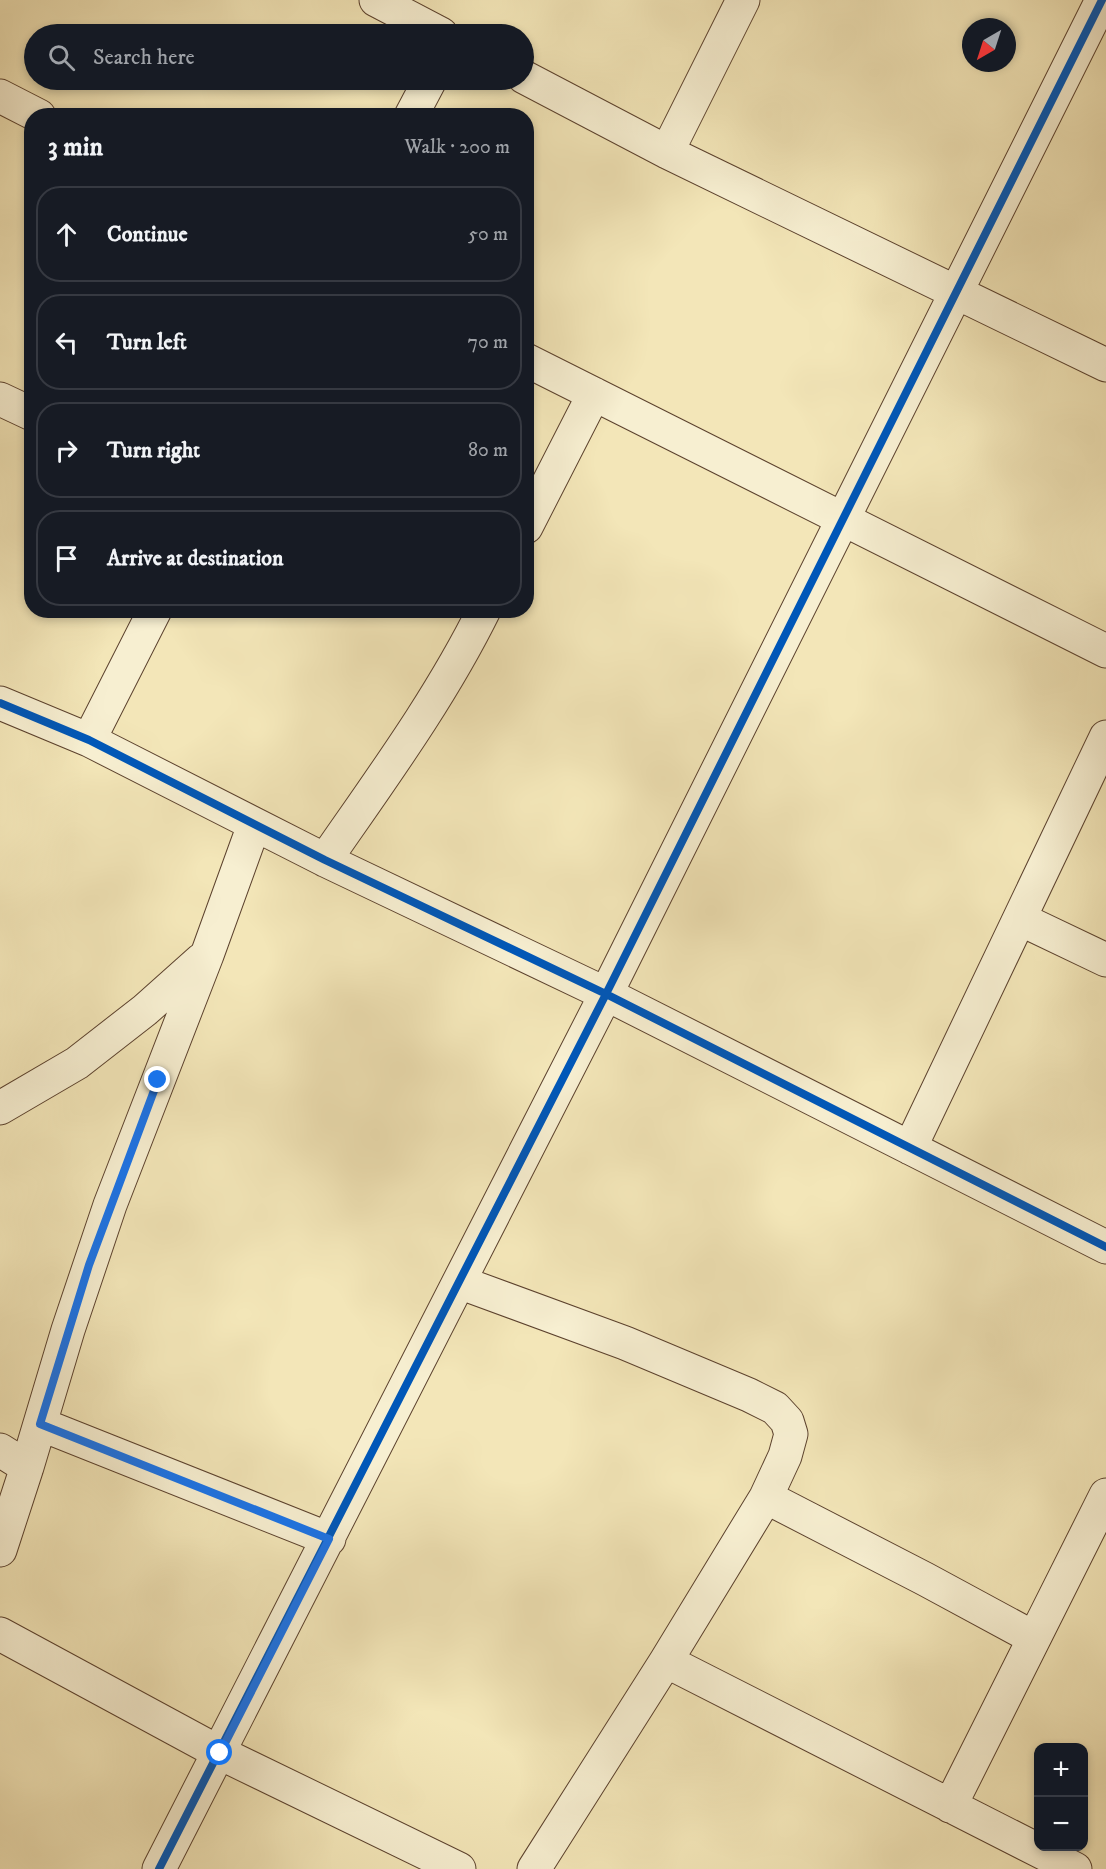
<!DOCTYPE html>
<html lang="en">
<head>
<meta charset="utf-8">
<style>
	:root { --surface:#171b24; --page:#242831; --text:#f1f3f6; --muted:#9ea1a6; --line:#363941 }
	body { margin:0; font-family:"IM FELL DW Pica",serif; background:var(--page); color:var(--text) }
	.controls { position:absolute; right:18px; bottom:18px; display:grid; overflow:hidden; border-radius:12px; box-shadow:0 3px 9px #0003 }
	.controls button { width:54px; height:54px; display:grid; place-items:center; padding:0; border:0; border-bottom:2px solid var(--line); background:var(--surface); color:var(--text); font:30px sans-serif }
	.compass { position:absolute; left:962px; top:18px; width:54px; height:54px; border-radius:50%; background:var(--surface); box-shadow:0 3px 9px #0003; rotate:219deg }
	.stop { position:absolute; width:18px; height:18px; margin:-14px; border:4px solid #1a73e8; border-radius:50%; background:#fff }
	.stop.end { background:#1a73e8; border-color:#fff; box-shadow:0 2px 6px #0008 }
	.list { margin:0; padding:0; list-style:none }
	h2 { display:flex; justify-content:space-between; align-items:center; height:78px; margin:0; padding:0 24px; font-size:26px }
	h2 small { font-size:20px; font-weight:400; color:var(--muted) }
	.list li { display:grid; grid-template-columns:39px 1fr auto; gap:18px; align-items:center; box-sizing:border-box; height:96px; margin:0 12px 12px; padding:0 12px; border:2px solid var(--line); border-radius:24px }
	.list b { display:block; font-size:22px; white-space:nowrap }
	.list em { font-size:20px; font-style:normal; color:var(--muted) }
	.icon { flex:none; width:33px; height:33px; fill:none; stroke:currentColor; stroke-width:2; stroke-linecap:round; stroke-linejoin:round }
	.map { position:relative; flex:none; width:1106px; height:1869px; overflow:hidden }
	.search { position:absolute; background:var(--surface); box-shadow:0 3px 9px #0003; left:24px; top:24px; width:510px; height:66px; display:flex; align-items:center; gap:15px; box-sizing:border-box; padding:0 21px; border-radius:33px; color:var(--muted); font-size:22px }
	.panel { position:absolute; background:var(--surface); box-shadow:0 3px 9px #0003; left:24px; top:108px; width:510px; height:510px; border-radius:24px }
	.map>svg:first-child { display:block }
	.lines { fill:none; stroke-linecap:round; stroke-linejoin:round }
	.street-casing { stroke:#5c422e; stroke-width:35 }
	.street { stroke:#f7efd1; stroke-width:33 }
	.cycleway-casing { stroke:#f7efd1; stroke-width:11 }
	.cycleway { stroke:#0057b8; stroke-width:8 }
	.route { stroke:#1a73e8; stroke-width:8 }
</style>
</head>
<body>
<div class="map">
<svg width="1106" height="1869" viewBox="0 0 1106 1869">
	<rect width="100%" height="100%" fill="#f3e6b8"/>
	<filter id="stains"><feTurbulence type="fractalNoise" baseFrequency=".00333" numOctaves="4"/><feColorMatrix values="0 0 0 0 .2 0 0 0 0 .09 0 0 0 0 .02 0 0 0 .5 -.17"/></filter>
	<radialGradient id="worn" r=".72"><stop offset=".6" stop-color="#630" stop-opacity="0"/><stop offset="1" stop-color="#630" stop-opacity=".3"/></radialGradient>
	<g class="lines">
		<defs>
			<path id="street" d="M376,0L441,34
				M524,77L667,152L1106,365
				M0,96L39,116
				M411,116L430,80
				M667,152L743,0
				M526,360L1106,651
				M0,399L32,414
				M526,527L594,394
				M0,703L89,740L325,860L606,994L1106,1247
				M89,740L155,610
				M325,860C381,779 440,699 484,610
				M1020,919L1106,960
				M0,1108L77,1063L145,1010L201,960
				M910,1148L1106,737
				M459,1282L625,1343L749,1395L775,1408L787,1421L791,1434L785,1456L766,1497L666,1661L534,1869
				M40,1424L329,1539
				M0,1450L27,1467
				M766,1497L925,1579L1034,1638
				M0,1550L27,1467L68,1330L110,1205L207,955L254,825
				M0,1634L220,1753L459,1869
				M666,1661L1075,1869
				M950,1806L1106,1495
				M159,1869L606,994L1102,0"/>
		</defs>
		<use href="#street" class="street-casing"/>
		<use href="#street" class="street"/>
		<defs>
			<path id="cycleway" d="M0,703L89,740L325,860L606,994L1106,1247
				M159,1869L606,994L1102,0"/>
		</defs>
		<use href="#cycleway" class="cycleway-casing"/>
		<use href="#cycleway" class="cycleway"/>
	</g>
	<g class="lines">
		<path class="route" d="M158,1080L89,1265L40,1424L329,1539L220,1753"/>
	</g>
	<rect width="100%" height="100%" filter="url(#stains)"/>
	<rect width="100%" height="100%" fill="url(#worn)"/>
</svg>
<div class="controls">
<button>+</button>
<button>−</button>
</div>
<svg class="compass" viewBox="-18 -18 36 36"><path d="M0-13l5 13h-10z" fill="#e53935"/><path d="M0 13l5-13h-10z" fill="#9ea1a6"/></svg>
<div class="stop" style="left:220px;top:1753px"></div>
<div class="stop end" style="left:158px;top:1080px"></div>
<div class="search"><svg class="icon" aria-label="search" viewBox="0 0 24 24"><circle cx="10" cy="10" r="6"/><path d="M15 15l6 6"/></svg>Search here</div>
<section class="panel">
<h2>3 min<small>Walk · 200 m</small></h2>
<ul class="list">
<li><svg class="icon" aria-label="ahead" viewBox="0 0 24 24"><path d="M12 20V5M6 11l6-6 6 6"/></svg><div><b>Continue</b></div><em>50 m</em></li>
<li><svg class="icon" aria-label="left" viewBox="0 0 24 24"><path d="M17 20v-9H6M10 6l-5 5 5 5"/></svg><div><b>Turn left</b></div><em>70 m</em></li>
<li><svg class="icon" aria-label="right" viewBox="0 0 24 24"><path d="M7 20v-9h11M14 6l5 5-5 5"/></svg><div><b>Turn right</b></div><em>80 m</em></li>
<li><svg class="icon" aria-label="arrive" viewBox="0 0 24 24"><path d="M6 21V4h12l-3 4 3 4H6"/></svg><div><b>Arrive at destination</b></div></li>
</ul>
</section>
</div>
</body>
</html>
